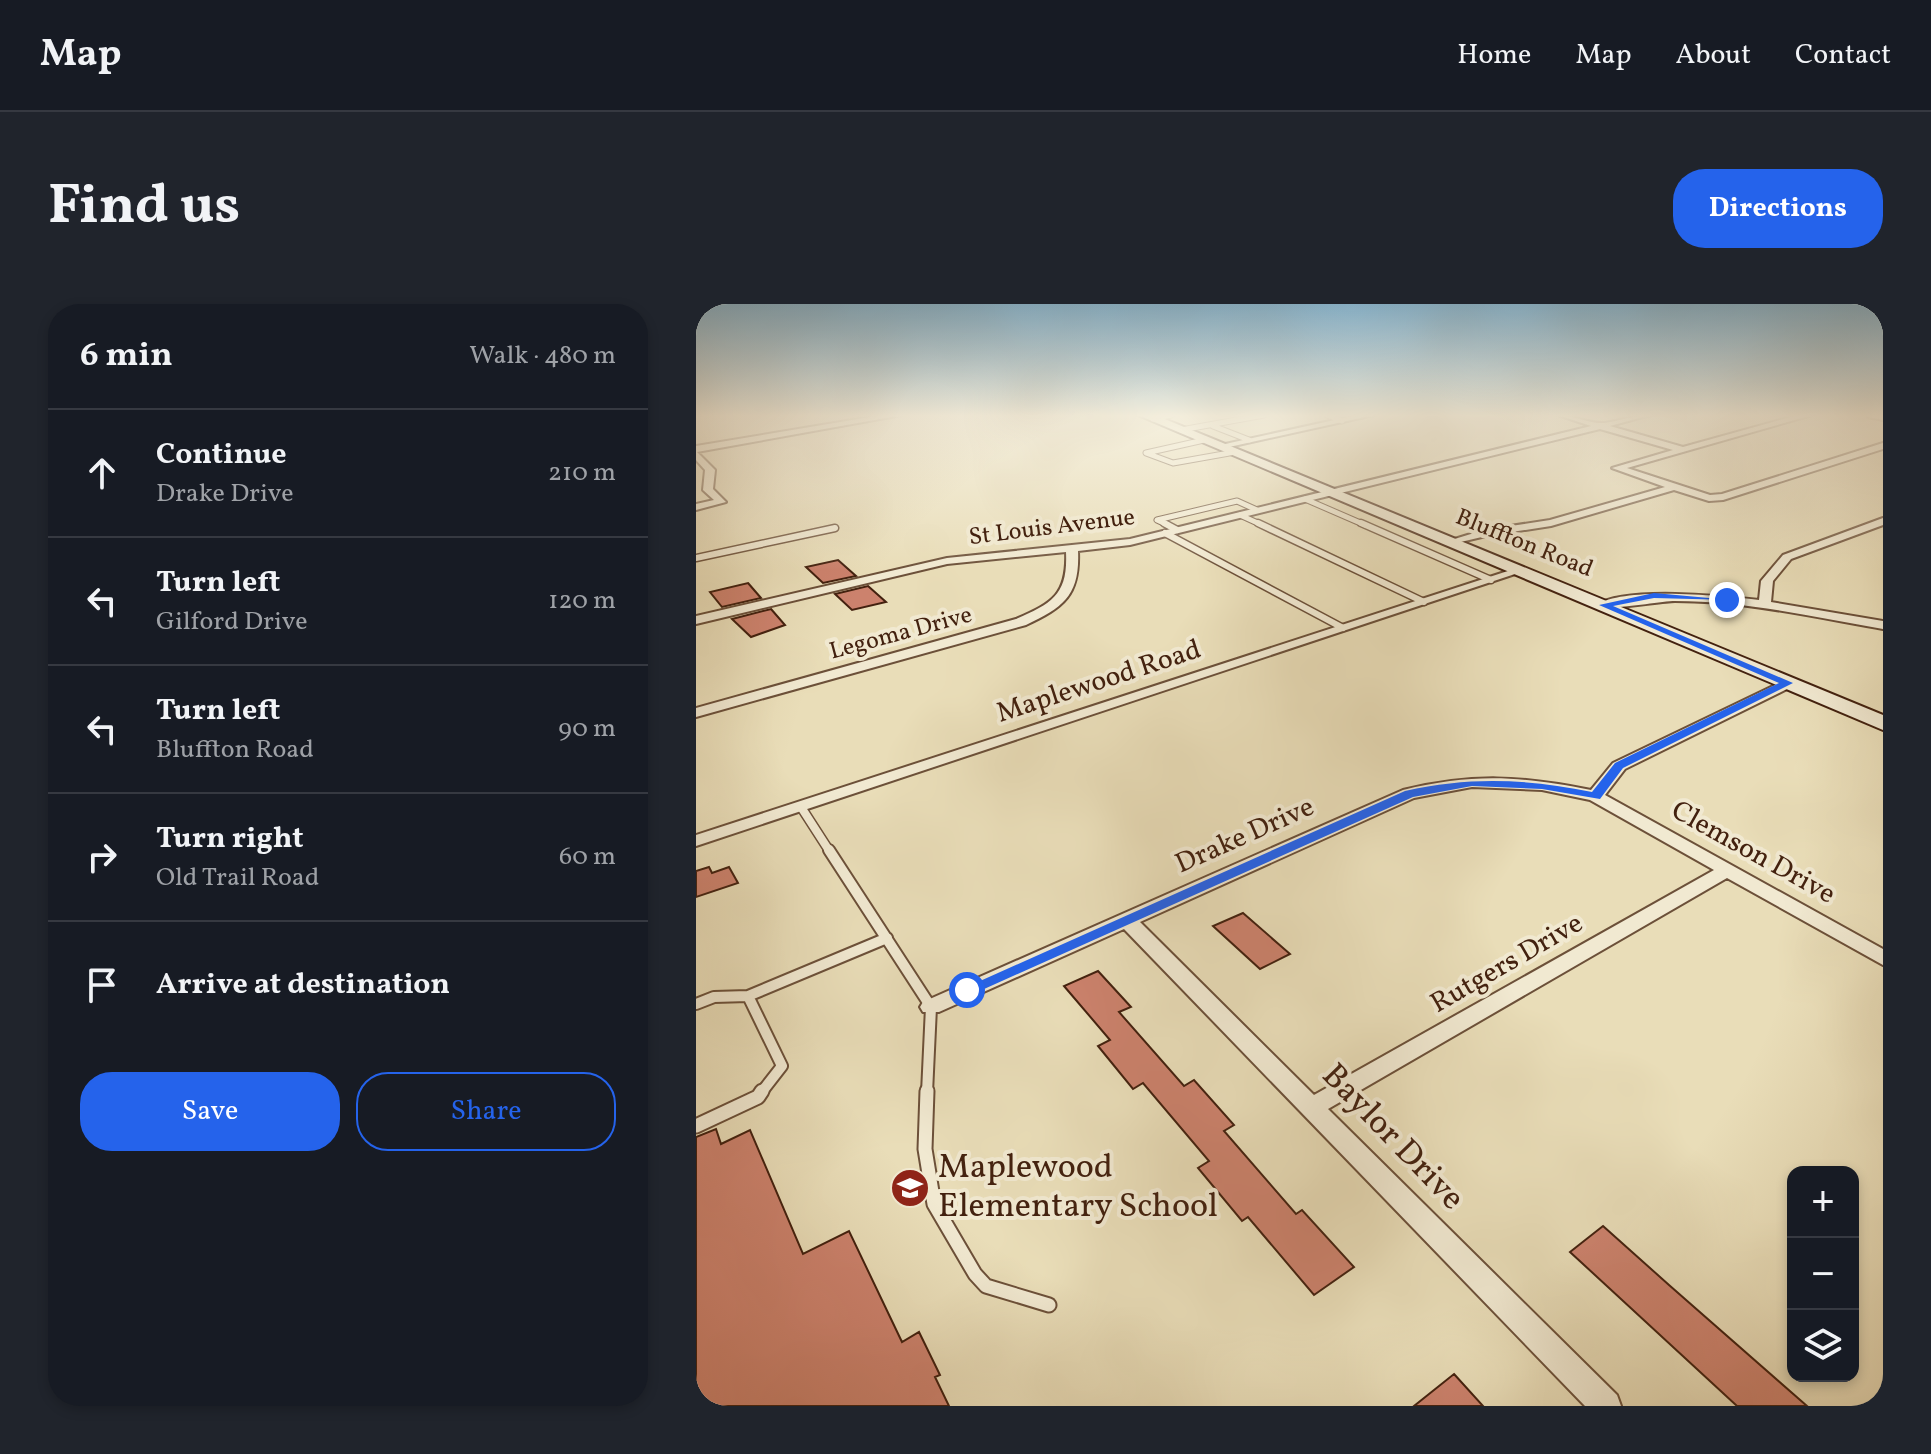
<!DOCTYPE html>
<html lang="en">
<head>
<meta charset="utf-8">
<style>
	:root { --surface:#171b24; --page:#20242c; --text:#f1f3f6; --muted:#9ea1a6; --line:#363941; --accent:#2563eb }
	body { margin:0; font-family:Vollkorn,serif; background:var(--page); color:var(--text) }
	.controls { position:absolute; right:24px; bottom:24px; display:grid; overflow:hidden; border-radius:16px; box-shadow:0 4px 12px #0003 }
	.controls button { width:72px; height:72px; display:grid; place-items:center; padding:0; border:0; border-bottom:2px solid var(--line); background:var(--surface); color:var(--text); font:40px sans-serif }
	.stop { position:absolute; width:24px; height:24px; margin:-18px; border:6px solid #2563eb; border-radius:50%; background:#fff }
	.stop.end { background:#2563eb; border-color:#fff; box-shadow:0 2px 8px #0008 }
	.list { margin:0; padding:0; list-style:none }
	h2 { display:flex; justify-content:space-between; align-items:center; height:104px; margin:0; padding:0 32px; font-size:34px }
	h2 small { font-size:26px; font-weight:400; color:var(--muted) }
	.list li { display:grid; grid-template-columns:52px 1fr auto; gap:24px; align-items:center; box-sizing:border-box; height:128px; padding:0 32px; border-top:2px solid var(--line) }
	.list b { display:block; font-size:30px; white-space:nowrap }
	.list p { margin:0; font-size:26px; white-space:nowrap; color:var(--muted) }
	.list em { font-size:26px; font-style:normal; color:var(--muted) }
	.actions { display:flex; gap:16px; padding:24px 32px }
	.actions a { flex:1; padding:18px 0; border:2px solid var(--accent); border-radius:32px; text-align:center; font-size:28px; color:var(--accent) }
	.actions .main { background:var(--accent); color:#fff }
	.icon { flex:none; width:44px; height:44px; fill:none; stroke:currentColor; stroke-width:2; stroke-linecap:round; stroke-linejoin:round }
	.map { position:relative; flex:none; width:1187px; height:1102px; overflow:hidden; border-radius:32px }
	header { display:flex; align-items:center; gap:48px; box-sizing:border-box; height:112px; padding:0 40px; background:var(--surface); border-bottom:2px solid var(--line) }
	header strong { font-size:38px }
	nav { display:flex; gap:44px; margin-inline-start:auto; font-size:28px }
	.intro { display:flex; align-items:center; justify-content:space-between; box-sizing:border-box; height:192px; padding:0 48px }
	h1 { margin:0; font-size:56px }
	.button { padding:20px 36px; border-radius:32px; background:var(--accent); color:#fff; font-size:28px; font-weight:700 }
	main { display:flex; gap:48px; padding:0 48px }
	aside { flex:1; background:var(--surface); border-radius:32px; box-shadow:0 4px 12px #0003 }
	.map>svg:first-child { display:block }
	.building { fill:#cc826d; stroke:#43210f; stroke-width:2 }
	.lines { fill:none; stroke-linecap:round; stroke-linejoin:round }
	.service-far4-casing { stroke:#6c5039; stroke-width:7 }
	.service-far3-casing { stroke:#6c5039; stroke-width:9 }
	.service-far2-casing { stroke:#6c5039; stroke-width:11 }
	.service-far1-casing { stroke:#6c5039; stroke-width:14 }
	.service-casing { stroke:#6c5039; stroke-width:17 }
	.minor-casing { stroke:#6c5039; stroke-width:4 }
	.secondary-casing { stroke:#43210f; stroke-width:4 }
	.service-far4 { stroke:#f1e9d1; stroke-width:5 }
	.service-far3 { stroke:#f1e9d1; stroke-width:6 }
	.service-far2 { stroke:#f1e9d1; stroke-width:8 }
	.service-far1 { stroke:#f1e9d1; stroke-width:10 }
	.service { stroke:#f1e9d1; stroke-width:13 }
	.minor { fill:#f1e9d1; fill-rule:evenodd }
	.secondary { fill:#f1e9d1; fill-rule:evenodd }
	.route { fill:#2563eb }
	.labels { text-anchor:middle; dominant-baseline:central; stroke-width:8; stroke-linejoin:round; paint-order:stroke }
	.far-street-label { font-size:24px; fill:#43210f; stroke:#f1e9d1 }
	.street-label { font-size:28px; fill:#43210f; stroke:#f1e9d1 }
	.near-street-label { font-size:34px; fill:#43210f; stroke:#f1e9d1 }
	.near-poi-label { font-size:34px; fill:#43210f; stroke:#f1e9d1; text-anchor:start }
</style>
</head>
<body>
<header>
<strong>Map</strong>
<nav><a>Home</a><a>Map</a><a>About</a><a>Contact</a></nav>
</header>
<div class="intro"><h1>Find us</h1><a class="button">Directions</a></div>
<main>
<aside>
<h2>6 min<small>Walk · 480 m</small></h2>
<ul class="list">
<li><svg class="icon" aria-label="ahead" viewBox="0 0 24 24"><path d="M12 20V5M6 11l6-6 6 6"/></svg><div><b>Continue</b><p>Drake Drive</p></div><em>210 m</em></li>
<li><svg class="icon" aria-label="left" viewBox="0 0 24 24"><path d="M17 20v-9H6M10 6l-5 5 5 5"/></svg><div><b>Turn left</b><p>Gilford Drive</p></div><em>120 m</em></li>
<li><svg class="icon" aria-label="left" viewBox="0 0 24 24"><path d="M17 20v-9H6M10 6l-5 5 5 5"/></svg><div><b>Turn left</b><p>Bluffton Road</p></div><em>90 m</em></li>
<li><svg class="icon" aria-label="right" viewBox="0 0 24 24"><path d="M7 20v-9h11M14 6l5 5-5 5"/></svg><div><b>Turn right</b><p>Old Trail Road</p></div><em>60 m</em></li>
<li><svg class="icon" aria-label="arrive" viewBox="0 0 24 24"><path d="M6 21V4h12l-3 4 3 4H6"/></svg><div><b>Arrive at destination</b></div></li>
</ul>
<div class="actions"><a class="main">Save</a><a>Share</a></div>
</aside>
<div class="map">
<svg width="1187" height="1102" viewBox="0 0 1187 1102">
	<rect width="100%" height="100%" fill="#e9ddb8"/>
	<filter id="stains"><feTurbulence type="fractalNoise" baseFrequency=".0025" numOctaves="4"/><feColorMatrix values="0 0 0 0 .2 0 0 0 0 .09 0 0 0 0 .02 0 0 0 .5 -.17"/></filter>
	<radialGradient id="worn" r=".72"><stop offset=".6" stop-color="#630" stop-opacity="0"/><stop offset="1" stop-color="#630" stop-opacity=".3"/></radialGradient>
	<path class="building" d="M142,256L160,272L127,279L110,263Z
		M52,279L65,294L26,303L14,288Z
		M172,282L190,298L156,306L139,290Z
		M75,305L89,321L55,333L36,315Z
		M13,563L16,569L33,563L42,579L0,593V567Z
		M547,609L594,650L564,665L517,622Z
		M402,667L435,703L423,708L488,782L498,776L538,821L528,827L600,910L606,906L658,963L618,991L552,913L546,917L502,864L513,857L447,779L437,785L402,742L414,736L368,682Z
		M20,825L25,840L54,826L107,950L153,927L206,1038L223,1028L244,1071L239,1073L253,1102H0V833Z
		M907,922L973,981L1111,1102H1041L874,948Z
		M758,1070L787,1102H718Z"/>
	<g class="lines">
		<defs>
			<path id="service-far4" d="M631,111L646,117
				M457,115L475,111
				M517,122L553,136
				M485,126L568,111
				M508,136L450,149L477,159L539,148
				M609,195L669,221
				M544,211L566,221
				M472,221L461,216L541,197L561,206"/>
			<path id="service-far3" d="M468,219L481,226
				M562,219L728,298
				M665,219L795,276
				M469,229L647,324
				M0,254L139,224"/>
			<path id="service-far2" d="M105,503L134,548"/>
			<path id="service-far1" d="M133,546L235,703L231,789
				M52,692L86,762L65,789
				M0,700L18,693L52,692L191,634"/>
			<path id="service" d="M231,787L229,845L238,900L279,970L290,982L353,1001
				M0,822L62,793L66,787"/>
			<path id="minor" d="M186,111H206L1,148L19,166L17,185L30,198L0,206V200L18,196L7,186L9,166L0,156V142Z
				M661,111H678L524,145L520,142Z
				M862,111C877,111 893,120 908,119C924,117 937,111 954,111L914,122L987,143L1102,111H1116L931,164L1014,191L1026,190L1187,139V145L1027,196L1013,197L978,186L855,222L790,232L752,241V237L788,226L854,216L969,183L916,164L977,146L904,125L434,241L382,247C384,291 368,303 330,321L0,413V404L320,315C357,299 372,290 370,248L251,260L0,320V312L251,254L434,235L895,122Z
				M1171,111L1187,112V116L1172,113Z
				M1187,214V221L1095,255L1077,277L1075,298L1187,317V325C1118,313 1049,297 979,297C963,297 911,308 901,301C928,282 1029,292 1063,296L1065,277L1087,251Z
				M818,265L828,267L0,542V531Z
				M1092,375L1099,379L1097,382L929,465L909,491L1187,645V661L1031,574L632,805L921,1091L925,1102H889L428,625L243,708H227L224,703L227,698L707,486C777,469 825,472 895,486L917,459ZM776,483L846,486L894,496L1018,566L618,791L444,618L718,494Z"/>
			<path id="secondary" d="M442,111H459L1187,411V426Z"/>
		</defs>
		<use href="#service-far4" class="service-far4-casing"/>
		<use href="#service-far3" class="service-far3-casing"/>
		<use href="#service-far2" class="service-far2-casing"/>
		<use href="#service-far1" class="service-far1-casing"/>
		<use href="#service" class="service-casing"/>
		<use href="#minor" class="minor-casing"/>
		<use href="#secondary" class="secondary-casing"/>
		<use href="#service-far4" class="service-far4"/>
		<use href="#service-far3" class="service-far3"/>
		<use href="#service-far2" class="service-far2"/>
		<use href="#service-far1" class="service-far1"/>
		<use href="#service" class="service"/>
		<use href="#minor" class="minor"/>
		<use href="#secondary" class="secondary"/>
	</g>
	<linearGradient id="sky" x2="0" y2="1"><stop stop-color="#88b7d3"/><stop offset="0.42" stop-color="#f5f0df"/><stop offset="1" stop-color="#f5f0df" stop-opacity="0"/></linearGradient>
	<rect width="1187" height="266" fill="url(#sky)"/>
	<path class="route" d="M958,289L1035,296L958,294L917,302L1097,379L927,464L904,495L846,485L776,482L717,493L277,690L271,691L264,686L709,487C776,472 830,475 896,488L919,459L1083,379L903,301Z"/>
	<defs>
		<symbol id="school-disc" viewBox="-11 -11 22 22"><circle r="9.5" fill="#8f2418" stroke="#f1e9d1"/><path d="M0-5L7-2L0 1L-7-2ZM-4 1L0 2.5L4 1V4Q0 6-4 4Z" fill="#fff"/></symbol>
	</defs>
	<g fill-rule="evenodd">
		<use href="#school-disc" x="192" y="862" width="44" height="44"/>
	</g>
	<g class="labels">
		<g class="far-street-label">
			<text transform="translate(356 224) rotate(-7)">St Louis Avenue</text>
			<text transform="translate(828 240) rotate(22)">Bluffton Road</text>
			<text transform="translate(205 330) rotate(-15)">Legoma Drive</text>
		</g>
		<g class="street-label">
			<text transform="translate(403 378) rotate(-18)">Maplewood Road</text>
			<text transform="translate(549 532) rotate(-24)">Drake Drive</text>
			<text transform="translate(1057 549) rotate(29)">Clemson Drive</text>
			<text transform="translate(811 660) rotate(-30)">Rutgers Drive</text>
		</g>
		<g class="near-street-label">
			<text transform="translate(696 834) rotate(46)">Baylor Drive</text>
		</g>
		<g class="near-poi-label">
			<text x="242" y="864">Maplewood<tspan x="242" dy="39">Elementary School</tspan></text>
		</g>
	</g>
	<rect width="100%" height="100%" filter="url(#stains)"/>
	<rect width="100%" height="100%" fill="url(#worn)"/>
</svg>
<div class="controls">
<button>+</button>
<button>−</button>
<button><svg class="icon" aria-label="layers" viewBox="0 0 24 24"><path d="M12 4l9 5-9 5-9-5zM3 14l9 5 9-5"/></svg></button>
</div>
<div class="stop" style="left:271px;top:686px"></div>
<div class="stop end" style="left:1031px;top:296px"></div>
</div>
</main>
</body>
</html>
